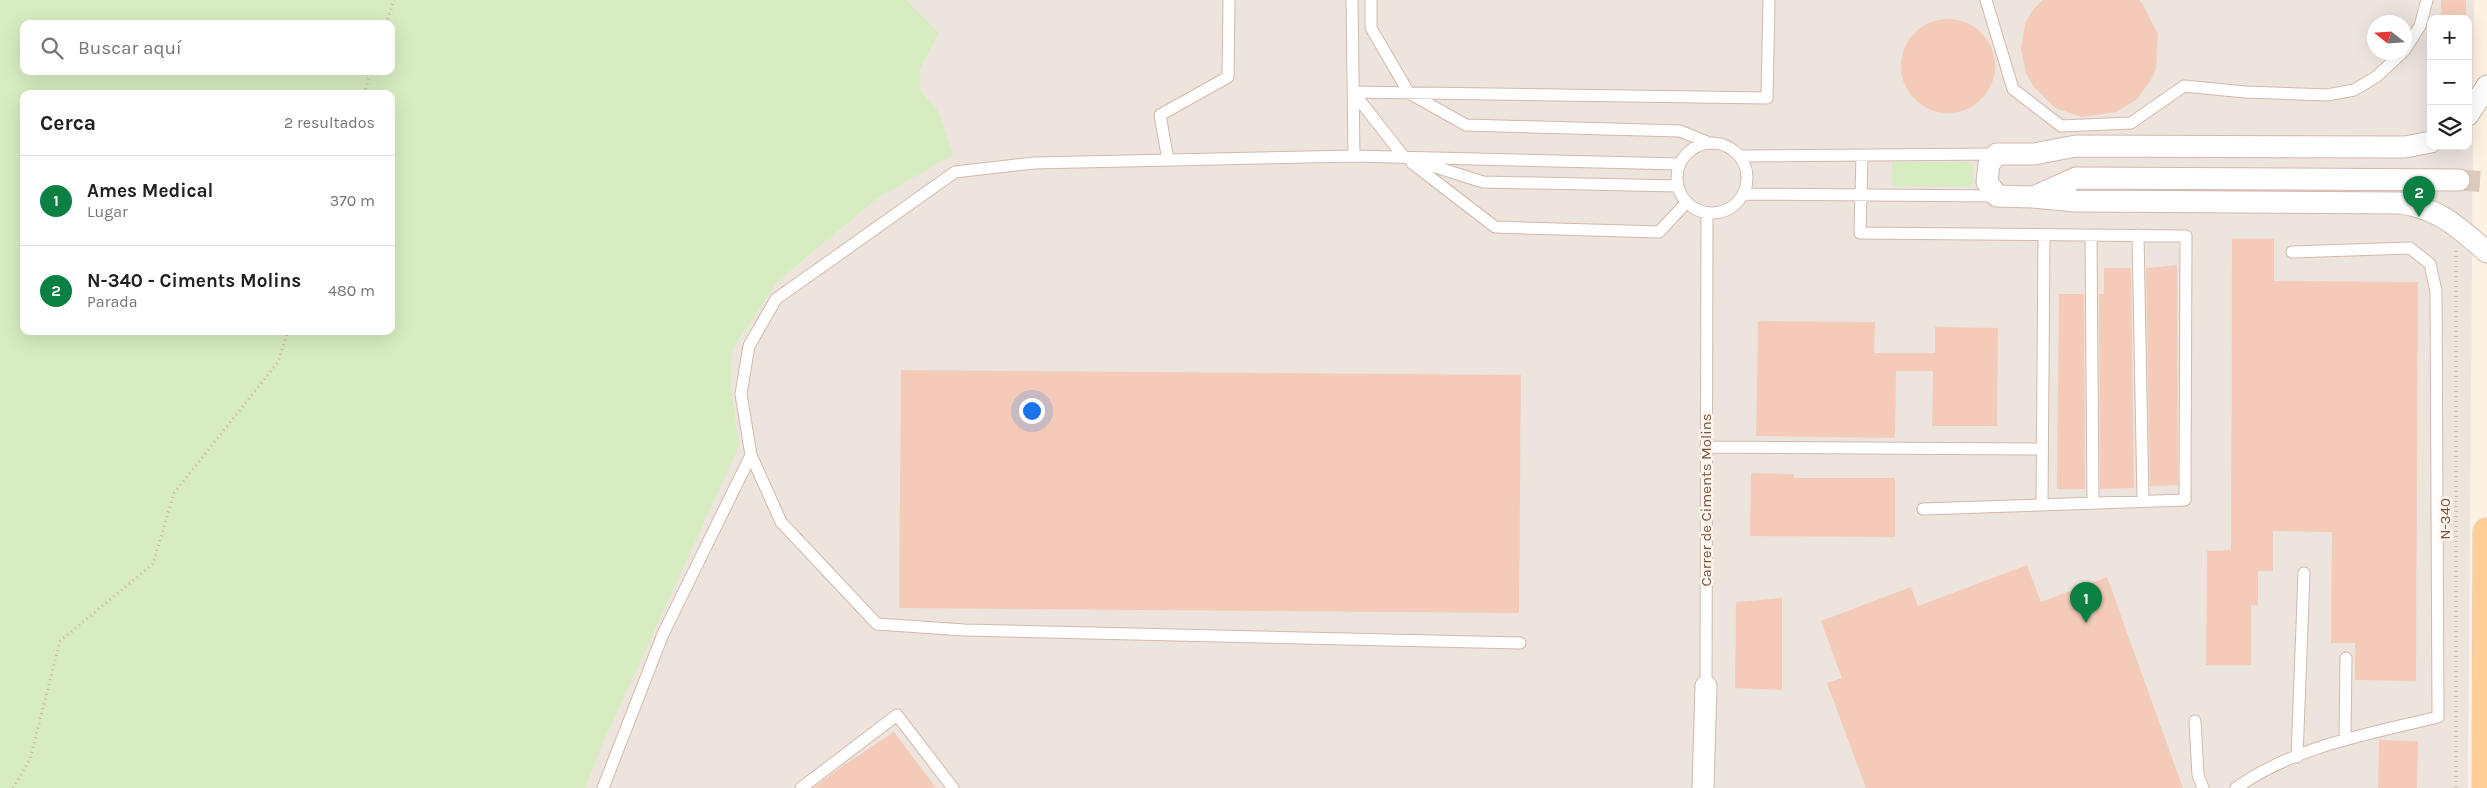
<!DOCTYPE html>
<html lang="es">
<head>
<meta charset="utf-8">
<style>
	:root { --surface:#fff; --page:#f6f6f6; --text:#202124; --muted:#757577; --line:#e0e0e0; --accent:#0b8043 }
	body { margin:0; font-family:Karla,sans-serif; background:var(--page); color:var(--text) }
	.controls { position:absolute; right:15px; top:15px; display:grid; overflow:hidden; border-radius:10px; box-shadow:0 5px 20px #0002 }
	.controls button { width:45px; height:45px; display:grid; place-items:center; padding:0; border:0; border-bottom:1px solid var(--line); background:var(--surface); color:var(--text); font:25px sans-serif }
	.compass { position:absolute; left:2367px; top:15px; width:45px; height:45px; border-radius:50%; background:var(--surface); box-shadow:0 5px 20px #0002; rotate:287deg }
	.you { position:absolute; left:1031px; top:410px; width:18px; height:18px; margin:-12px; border:4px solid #fff; border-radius:50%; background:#1a73e8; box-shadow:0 0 0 8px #1a73e833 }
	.badge { display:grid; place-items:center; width:32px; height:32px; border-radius:50%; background:var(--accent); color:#fff; font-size:16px; font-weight:700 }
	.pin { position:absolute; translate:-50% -41px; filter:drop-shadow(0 1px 2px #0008) }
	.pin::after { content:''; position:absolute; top:26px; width:18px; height:15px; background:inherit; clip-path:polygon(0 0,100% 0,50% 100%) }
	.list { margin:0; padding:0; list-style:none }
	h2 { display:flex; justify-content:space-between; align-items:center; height:65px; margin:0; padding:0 20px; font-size:21px }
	h2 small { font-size:16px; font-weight:400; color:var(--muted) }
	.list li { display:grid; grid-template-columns:32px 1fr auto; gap:15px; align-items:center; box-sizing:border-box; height:90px; padding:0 20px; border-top:1px solid var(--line) }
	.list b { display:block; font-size:19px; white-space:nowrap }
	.list p { margin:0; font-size:16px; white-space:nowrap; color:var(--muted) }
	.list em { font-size:16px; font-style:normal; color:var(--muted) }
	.icon { flex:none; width:28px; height:28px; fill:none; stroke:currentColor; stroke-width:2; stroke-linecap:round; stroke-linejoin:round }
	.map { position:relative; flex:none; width:2487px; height:788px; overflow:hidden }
	.search { position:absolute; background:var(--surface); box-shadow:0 5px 20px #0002; left:20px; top:20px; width:375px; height:55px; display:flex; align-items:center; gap:12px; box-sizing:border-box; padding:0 18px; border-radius:10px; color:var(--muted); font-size:19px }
	.panel { position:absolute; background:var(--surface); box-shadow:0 5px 20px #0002; left:20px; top:90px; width:375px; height:245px; border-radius:10px }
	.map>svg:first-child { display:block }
	.industrial { fill:#ede4de; fill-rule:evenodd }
	.green { fill:#d7ecc1; fill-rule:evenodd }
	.building { fill:#f4cbb9 }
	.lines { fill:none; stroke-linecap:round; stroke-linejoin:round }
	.minor-tunnel { stroke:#dccabc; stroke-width:21; stroke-dasharray:21 11; stroke-linecap:butt }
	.service-casing { stroke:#d1b9ac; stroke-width:13 }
	.minor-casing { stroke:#d1b9ac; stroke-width:23 }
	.primary-casing { stroke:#d9cfcc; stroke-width:29 }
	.path { stroke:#d9ae9c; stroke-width:3; stroke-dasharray:1 4; stroke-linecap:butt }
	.service { stroke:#fff; stroke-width:11 }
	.minor { stroke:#fff; stroke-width:21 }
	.primary { stroke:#ffce99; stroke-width:28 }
	.labels { text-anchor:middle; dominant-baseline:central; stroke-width:5; stroke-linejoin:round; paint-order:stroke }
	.street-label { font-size:15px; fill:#775448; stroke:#fff5eb }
</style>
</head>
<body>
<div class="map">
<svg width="2487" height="788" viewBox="0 0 2487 788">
	<rect width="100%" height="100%" fill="#fdf1e3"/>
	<path class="industrial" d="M907,0H2474L2468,788H585L731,388L732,351L777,282L878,198L952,155L939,112L920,90V69L939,33ZM2431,19H2468V146H2431ZM2374,22H2404V52H2374Z"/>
	<path class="green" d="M0,0H907L939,33L920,69V90L939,112L953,155L878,198L777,282L732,351L731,388L739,446L606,736L585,788H0ZM24,24H391V71H24ZM24,94H391V331H24Z
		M1892,162H1970L1973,166V183L1969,187L1894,186L1892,183Z"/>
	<path class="building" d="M2042,0H2139L2142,3L2158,34L2156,69L2151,80L2136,100L2116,112L2082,117L2055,108L2033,86L2026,73L2021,49L2025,24L2032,11Z
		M2441,0H2466V19H2441Z
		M1901 66a47 47 0 1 1 94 0a47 47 0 1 1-94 0Z
		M2232,239H2274V281L2418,282L2416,681L2355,680V643H2331L2332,532L2273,531V571H2258V606L2251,605V665H2206L2207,551L2231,550Z
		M2177,265L2178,485L2150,486L2146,268Z
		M2104,268H2131L2134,488L2100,489L2099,294H2104Z
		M2059,294H2084L2085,489H2057Z
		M1758,321L1875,322L1874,353H1935V327L1998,328L1997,426H1932L1933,371H1896L1895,438L1756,436Z
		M901,370L1521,375L1519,613L899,608Z
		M1751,473L1794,474V478H1895V537L1750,536Z
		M2027,565L2041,602L2107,577L2183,788H1866L1827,683L1842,678L1821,621L1911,587L1918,606Z
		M1782,598V690L1735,688L1736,602Z
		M894,732L936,788H813L837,770Z
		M2379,740L2418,741L2417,788H2378Z"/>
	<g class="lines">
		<path class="minor-tunnel" d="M2459,180L2487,182"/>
		<defs>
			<path id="service" d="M1352,0L1354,156
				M1371,0V28L1409,93L1466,125L1680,131L1707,142
				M1986,0L2013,89L2061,126L2131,123L2184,86L2245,92L2327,95L2354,90L2376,77L2403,52
				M2404,51L2420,26L2427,0
				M1353,92L1767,98L1769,0
				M1353,92L1404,157L1483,182L1678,186
				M1677 178a35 35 0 1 1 70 0a35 35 0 1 1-70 0Z
				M1741,156L1997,154
				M1862,156L1860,233L2186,236L2185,500L1923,509
				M1168,160L1160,115L1228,77L1229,0
				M1412,163L1495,227L1659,232L1687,202
				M1744,194L1997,196
				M2138,235L2143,501
				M2091,236L2093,503
				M1706,447L2042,449
				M2042,505L2044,236
				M1520,643L964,630L877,624L781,522L751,455L741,394L749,346L776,299L955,172L1034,163L1354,156L1680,164
				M1706,686L1707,213
				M2195,721L2198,775L2203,788
				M2345,739L2346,658
				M2297,757L2304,573
				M603,788L663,634L751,455
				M801,788L897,715L953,788
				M2236,788C2295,746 2369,734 2438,717L2436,291L2430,264L2410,248L2292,252"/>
			<path id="minor" d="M2468,115L2487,86
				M2431,142L2405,147L2076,146L2034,154H1997L1989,164L1987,182L1997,196L2033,197L2076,201L2401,203C2440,209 2458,227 2487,252
				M2036,196L2076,178L2459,180
				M1703,788L1706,686"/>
			<path id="primary" d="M2486,788L2487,532"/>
		</defs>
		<use href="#service" class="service-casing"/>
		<use href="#minor" class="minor-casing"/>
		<use href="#primary" class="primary-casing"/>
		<path class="path" d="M386,24L394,0
			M364,94L371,71
			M2456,251V788
			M13,788L30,759L60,641L153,564L174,493L278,362L288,331"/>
		<use href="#service" class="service"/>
		<use href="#minor" class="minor"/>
		<use href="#primary" class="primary"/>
	</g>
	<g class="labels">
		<g class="street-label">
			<text transform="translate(1706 500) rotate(-90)">Carrer de Ciments Molins</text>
			<text transform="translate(2445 519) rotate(-90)">N-340</text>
		</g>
	</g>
</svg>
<div class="controls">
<button>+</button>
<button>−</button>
<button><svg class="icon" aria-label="layers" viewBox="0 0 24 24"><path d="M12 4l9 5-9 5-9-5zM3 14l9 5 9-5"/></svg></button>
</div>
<svg class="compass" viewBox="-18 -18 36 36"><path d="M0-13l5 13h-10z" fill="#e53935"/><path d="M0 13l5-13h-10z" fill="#757577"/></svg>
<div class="you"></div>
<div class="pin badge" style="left:2086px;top:623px">1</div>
<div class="pin badge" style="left:2419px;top:217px">2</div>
<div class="search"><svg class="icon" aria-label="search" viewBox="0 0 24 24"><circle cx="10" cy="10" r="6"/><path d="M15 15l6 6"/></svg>Buscar aquí</div>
<section class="panel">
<h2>Cerca<small>2 resultados</small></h2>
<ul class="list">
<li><span class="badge">1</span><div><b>Ames Medical</b><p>Lugar</p></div><em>370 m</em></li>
<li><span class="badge">2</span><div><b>N-340 - Ciments Molins</b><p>Parada</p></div><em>480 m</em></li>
</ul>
</section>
</div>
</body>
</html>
